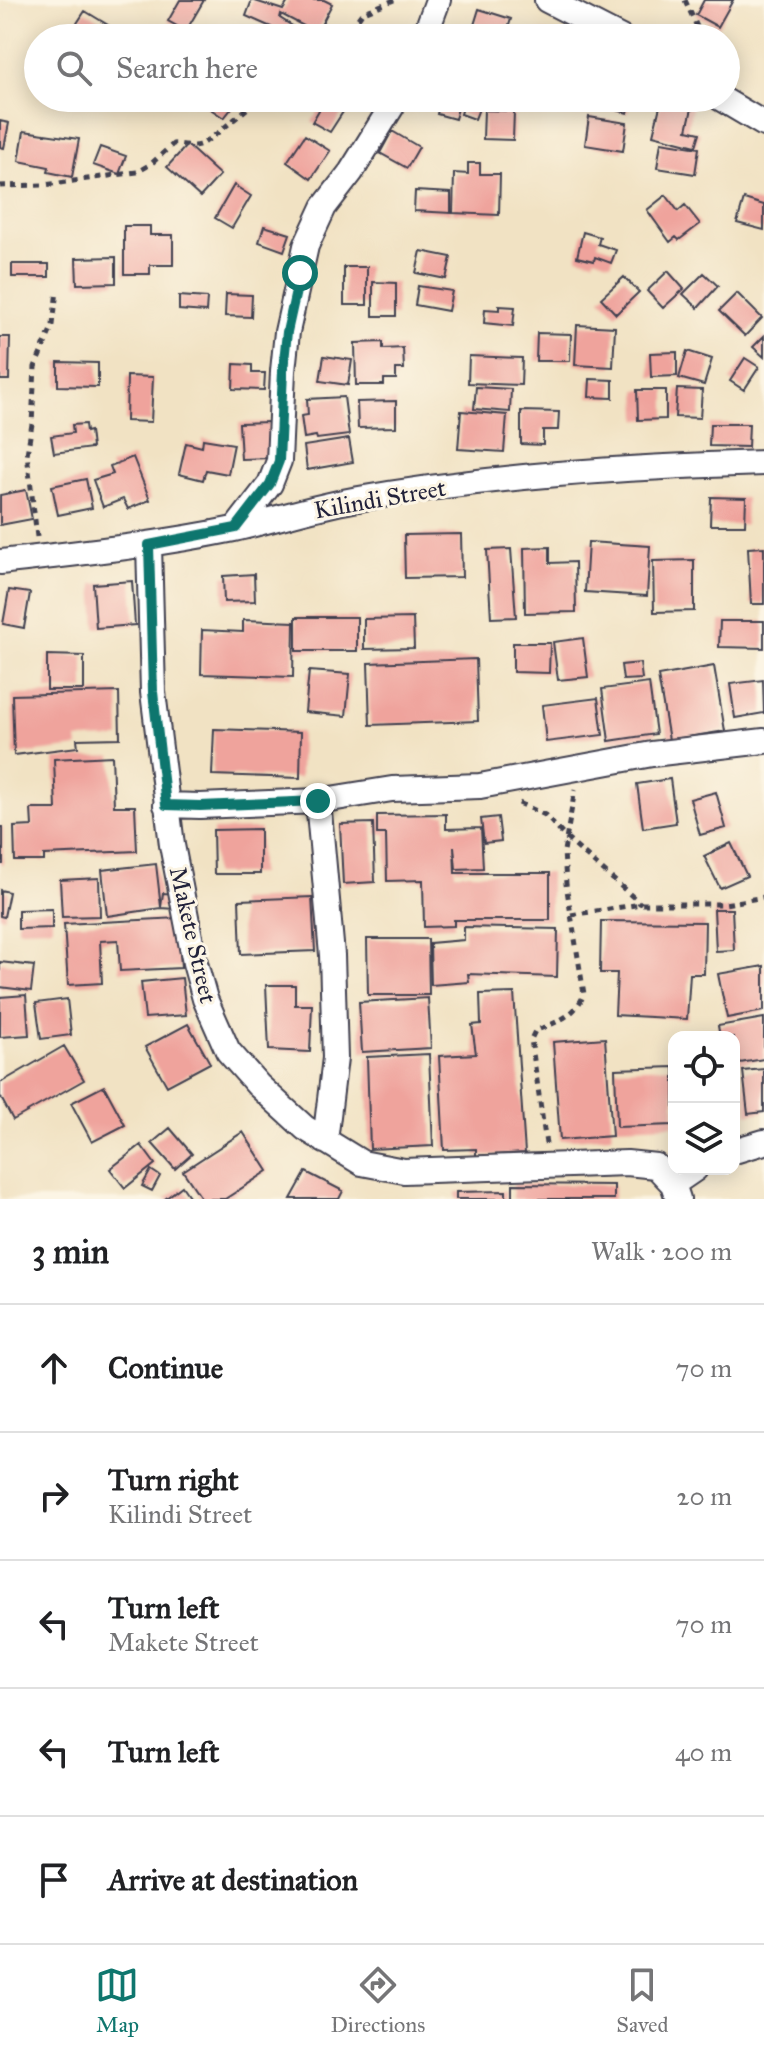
<!DOCTYPE html>
<html lang="en">
<head>
<meta charset="utf-8">
<style>
	:root { --surface:#fff; --page:#f6f6f6; --text:#202124; --muted:#757577; --line:#e0e0e0; --accent:#0f766e }
	body { margin:0; font-family:"IM FELL Great Primer",serif; background:var(--page); color:var(--text) }
	.controls { position:absolute; right:24px; bottom:24px; display:grid; overflow:hidden; border-radius:16px; box-shadow:0 4px 20px #0003 }
	.controls button { width:72px; height:72px; display:grid; place-items:center; padding:0; border:0; border-bottom:2px solid var(--line); background:var(--surface); color:var(--text); font:40px sans-serif }
	.stop { position:absolute; width:24px; height:24px; margin:-18px; border:6px solid #0f766e; border-radius:50%; background:#fff }
	.stop.end { background:#0f766e; border-color:#fff; box-shadow:0 2px 8px #0008 }
	.list { margin:0; padding:0; list-style:none }
	h2 { display:flex; justify-content:space-between; align-items:center; height:104px; margin:0; padding:0 32px; font-size:34px }
	h2 small { font-size:26px; font-weight:400; color:var(--muted) }
	.list li { display:grid; grid-template-columns:52px 1fr auto; gap:24px; align-items:center; box-sizing:border-box; height:128px; padding:0 32px; border-top:2px solid var(--line) }
	.list b { display:block; font-size:30px; white-space:nowrap }
	.list p { margin:0; font-size:26px; white-space:nowrap; color:var(--muted) }
	.list em { font-size:26px; font-style:normal; color:var(--muted) }
	.icon { flex:none; width:44px; height:44px; fill:none; stroke:currentColor; stroke-width:2; stroke-linecap:round; stroke-linejoin:round }
	.map { position:relative; flex:none; width:764px; height:1199px; overflow:hidden }
	.search { position:absolute; background:var(--surface); box-shadow:0 4px 20px #0003; left:24px; right:24px; top:24px; height:88px; display:flex; align-items:center; gap:20px; box-sizing:border-box; padding:0 28px; border-radius:44px; color:var(--muted); font-size:30px }
	.sheet { height:744px; background:var(--surface) }
	nav { display:flex; justify-content:space-around; align-items:center; box-sizing:border-box; height:112px; border-top:2px solid var(--line); background:var(--surface); font-size:22px; color:var(--muted) }
	nav a { display:grid; justify-items:center; gap:4px }
	nav .on { color:var(--accent) }
	.map>svg:first-child { display:block }
	.building { fill:#efa39c }
	.lines { fill:none; stroke-linecap:round; stroke-linejoin:round }
	.street-casing { stroke:#413f4f; stroke-width:28 }
	.path { stroke:#413f4f; stroke-width:5; stroke-dasharray:6 6; stroke-linecap:butt }
	.street { stroke:#fff; stroke-width:24 }
	.route { stroke:#0f766e; stroke-width:10 }
	.labels { text-anchor:middle; dominant-baseline:central; stroke-width:6; stroke-linejoin:round; paint-order:stroke }
	.street-label { font-size:24px; fill:#22223b; stroke:#fcf5e5 }
</style>
</head>
<body>
<div class="map">
<svg width="764" height="1199" viewBox="0 0 764 1199">
	<rect width="100%" height="100%" fill="#fcf5e5"/>
	<filter id="ink" filterUnits="userSpaceOnUse"><feTurbulence type="fractalNoise" baseFrequency=".0125" numOctaves="2"/><feDisplacementMap in="SourceGraphic" scale="16" xChannelSelector="R" yChannelSelector="G"/><feConvolveMatrix kernelMatrix="1 2 1 2 8 2 1 2 1" color-interpolation-filters="sRGB"/></filter>
	<filter id="wash" filterUnits="userSpaceOnUse"><feTurbulence type="fractalNoise" baseFrequency=".006" numOctaves="4" result="noise"/><feDisplacementMap in="SourceGraphic" scale="32" xChannelSelector="R" yChannelSelector="G"/><feGaussianBlur stdDeviation="1.8" result="paint"/><feColorMatrix in="noise" values="0 0 0 0 0 0 0 0 0 0 0 0 0 0 0 0 0 1.4 0 .05"/><feComposite in="paint" operator="in"/></filter>
	<g filter="url(#wash)">
		<rect width="100%" height="100%" fill="#f1e2c3"/>
		<g id="blocks">
			<path class="building" d="M180,0H204L186,31L168,21Z
				M252,0L283,10L289,0H324L332,4L317,33L281,14L280,18L308,36L307,38H264L271,27L246,16Z
				M704,0H733L718,27L696,15Z
				M479,9L511,19L505,38H470Z
				M85,11L108,25L99,38H76L70,34Z
				M516,31L549,32V38H516Z
				M194,98H227L235,104L224,118Z
				M326,98H345L350,101L330,132L312,122Z
				M441,98L451,100L446,98H483L475,119L461,114L463,107L459,105L455,119L437,114Z
				M593,98H631L628,113L592,104Z
				M662,98L693,104L687,130L700,133L696,146L653,135Z
				M484,110L514,111L513,140L483,139Z
				M589,117L627,123L623,151L585,145Z
				M0,121L9,123L4,148L0,147Z
				M24,131L79,139L72,177L48,172L49,167L19,161Z
				M392,131L419,147L407,168L380,153Z
				M305,135L330,151L311,179L287,162Z
				M661,142L699,148L695,174L657,168Z
				M187,145L220,175L200,197L167,167Z
				M100,147L126,156L119,174L93,165Z
				M468,163H480V174H500L499,215L453,213L454,173L468,174Z
				M234,185L251,196L232,228L215,218Z
				M415,191L451,193V213L414,211Z
				M666,195L678,211L685,205L700,224L679,240L676,237L670,242L647,210Z
				M744,199L764,205V230L737,223Z
				M124,226H150V235H173V265H150V274H124Z
				M264,226L290,234L284,251L259,242Z
				M583,232L600,237L598,244L616,250L611,263L595,257L594,261L577,257Z
				M421,251L451,257L446,279L416,273Z
				M116,257V283L77,284L76,258Z
				M12,264H49V277H12Z
				M344,267H367V305H344Z
				M668,271L684,289L663,308L647,291Z
				M704,273L718,286L698,308L683,294Z
				M624,277L639,292L616,314L601,298Z
				M373,282L396,283V316H373Z
				M418,286L452,291L448,311L415,305Z
				M737,293L762,318L745,336L719,311Z
				M226,294L252,295L251,317L225,316Z
				M179,296L207,298L206,312L179,310Z
				M499,306L515,307L513,326L484,323L485,309L499,310Z
				M577,325L615,327L613,367L575,365Z
				M537,333L571,334L570,361H536Z
				M764,336V357L753,347Z
				M0,337H10L9,380H0Z
				M383,342V349L403,348L404,369H396V379H384V385H356L355,343Z
				M687,351L712,359L704,385L679,378Z
				M677,352V376L651,377L650,353Z
				M324,356L352,360L348,385L320,381Z
				M469,356L522,358L521,385L468,383Z
				M745,358L759,367L744,390L730,381Z
				M58,362L98,363V387L58,386Z
				M234,364L252,365V373H265L264,390L233,389Z
				M127,376L153,377L151,422L126,421Z
				M590,379L613,380V398L589,397Z
				M476,387L511,389L510,412L474,409Z
				M677,389L702,390L700,418L675,417Z
				M637,390H666V419L638,420Z
				M344,397L349,435L317,439L316,436L304,438L301,416L308,415L307,399Z
				M396,401V427L358,428L357,402Z
				M461,411L507,415L504,452L458,449Z
				M521,411L559,412L558,430H543V445L521,444Z
				M270,422L272,458L241,459L239,423Z
				M85,424L86,432L90,431L92,448L54,453L51,436L73,433L72,425Z
				M710,424H749L748,447L709,446Z
				M203,439L234,444L228,474L206,470L203,480L179,474L186,443L202,447Z
				M349,439L353,462L307,470L304,446Z
				M133,457L150,500L128,509L123,499L103,507L93,480L113,474L110,466Z
				M86,479L92,508L58,515L52,486Z
				M26,490L32,519L0,525V495Z
				M711,497L746,498L745,525H710Z
				M461,534L462,577L405,578L404,535Z
				M588,542L650,546L647,596L585,592Z
				M550,547V563L575,562L576,612L525,613L524,548Z
				M764,547V604H751L748,548Z
				M511,549L516,617L491,618L487,550Z
				M694,560V611L654,612L653,561Z
				M254,574L255,601L224,602L223,576Z
				M132,581L135,625L96,628L93,584Z
				M9,590L30,593L24,628L3,624Z
				M296,617H357V651H296Z
				M413,618L414,648L364,649V619Z
				M243,620L294,622L293,677L201,674L202,630L243,632Z
				M720,621H764V648L719,647Z
				M583,638L588,677L558,680L553,642Z
				M513,643H550L549,673L513,672Z
				M47,655L84,656V690H47Z
				M476,659L478,721L370,725L368,663Z
				M640,663L642,679L623,680L621,665Z
				M714,666L725,731L669,740L658,676Z
				M309,671L350,674L346,716L305,712Z
				M763,680L764,713L735,718L730,684Z
				M649,683L656,734L609,741L602,689Z
				M119,692L120,738L77,739L78,747L14,755L12,695Z
				M598,698L603,735L546,742L542,705Z
				M214,729L301,732L300,778L212,775Z
				M112,756L114,806H135L137,851L44,855V861H15L14,827L32,826L31,809H56L54,759Z
				M670,779L676,823L643,828L637,784Z
				M716,792L726,828L700,835L690,799Z
				M446,814V829L481,828L483,868L456,869L454,846L455,873H550V920H454V926L424,927L423,880L387,881L386,834H377V815Z
				M498,817L501,841L484,843L481,819Z
				M373,823L375,882L343,884L340,824Z
				M0,827H3V864H0Z
				M260,829V874H214L213,830Z
				M731,843L747,876L720,888L704,856Z
				M156,864L161,907L163,893L176,894L175,909L161,908L107,916L102,870Z
				M99,878L100,916L62,917L60,880Z
				M0,890L9,892L4,917L0,916Z
				M312,897L315,951L241,954L239,900Z
				M52,909V928L18,929V910Z
				M714,909H732L734,950L716,951Z
				M178,918L181,968L120,971L118,940L100,941L102,983L68,985L64,924Z
				M601,921L705,922L704,974H690L687,1019L615,1015L617,973H600Z
				M464,927L558,929L557,977L468,974L469,982L431,985L430,943L464,940Z
				M367,939H428L429,995H368Z
				M0,962L34,966L31,991L0,987Z
				M764,966V1011L727,1018L718,974Z
				M182,978L186,1015L145,1018L141,982Z
				M266,985H295V1005H312L310,1052L269,1050Z
				M514,993L525,1153L476,1156V1149L444,1150L439,1056L476,1054L472,1025L481,1024L480,994Z
				M26,995L29,1035L0,1037V997Z
				M428,998L431,1048L362,1052L359,1002Z
				M67,999L71,1035L41,1039L36,1003Z
				M764,1018V1059L734,1064V1037H720L718,1026Z
				M188,1024L210,1063L167,1086L145,1047Z
				M605,1038L612,1136L560,1140L553,1042Z
				M64,1046L84,1080L13,1120L0,1096V1083Z
				M429,1054L433,1146L370,1149L367,1057Z
				M674,1067V1125L617,1127L615,1069Z
				M764,1069V1112L748,1114L743,1071Z
				M104,1086L125,1125L92,1142L71,1103Z
				M170,1128L192,1154L175,1169L152,1143Z
				M243,1132L268,1171L225,1199H202L183,1171Z
				M141,1145L155,1164L125,1188L110,1169Z
				M151,1170L160,1176L152,1191L142,1186Z
				M306,1172L343,1191L339,1199H291Z
				M513,1184L614,1185V1199H513Z
				M182,1186L191,1199H165Z
				M506,1191V1199H456V1192Z"/>
		</g>
	</g>
	<g filter="url(#ink)">
		<use href="#blocks" fill-opacity="0" stroke="#413f4f" stroke-width="2"/>
		<g class="lines">
			<defs>
				<path id="street" d="M547,0L621,38
					M424,38L438,0
					M720,98L764,124
					M236,528L270,484L279,461L283,371L287,332L306,246L324,207L351,172L397,98
					M149,545L153,692L172,845L195,963L205,999L228,1051L258,1085L305,1128L362,1163L404,1171L627,1163L656,1166L673,1184L678,1199
					M0,562C79,553 157,545 234,529C274,520 313,507 353,500C488,476 627,467 764,463
					M318,801L332,955L335,1058L325,1141
					M166,805L200,806L318,801L392,789L480,786L652,754L764,741
					M734,1151L764,1142
					M673,1184L695,1169"/>
			</defs>
			<use href="#street" class="street-casing"/>
			<path class="path" d="M685,0L702,38
				M344,38L362,13L394,0
				M0,186L45,185L137,172L151,164L173,144C182,143 191,148 199,145C210,142 246,108 261,98
				M37,537L27,454L32,424L35,367L53,325L57,290
				M519,803L545,815L566,838L641,904
				M571,915L641,904H725L764,897
				M546,1144L531,1039L535,1031C556,1022 575,1017 584,994L566,884L564,851L575,790"/>
			<use href="#street" class="street"/>
		</g>
	</g>
	<g class="lines" filter="url(#ink)">
		<path class="route" d="M300,273L287,332L283,371L279,461L270,484L236,528L149,545L153,692L166,805L200,806L318,801"/>
	</g>
	<g class="labels">
		<g class="street-label">
			<text transform="translate(380 499) rotate(-10)">Kilindi Street</text>
			<text transform="translate(193 935) rotate(77)">Makete Street</text>
		</g>
	</g>
</svg>
<div class="controls">
<button><svg class="icon" aria-label="locate" viewBox="0 0 24 24"><circle cx="12" cy="12" r="6"/><path d="M12 2v4M12 18v4M2 12h4M18 12h4"/></svg></button>
<button><svg class="icon" aria-label="layers" viewBox="0 0 24 24"><path d="M12 4l9 5-9 5-9-5zM3 14l9 5 9-5"/></svg></button>
</div>
<div class="stop" style="left:300px;top:273px"></div>
<div class="stop end" style="left:318px;top:801px"></div>
<div class="search"><svg class="icon" aria-label="search" viewBox="0 0 24 24"><circle cx="10" cy="10" r="6"/><path d="M15 15l6 6"/></svg>Search here</div>
</div>
<section class="sheet">
<h2>3 min<small>Walk · 200 m</small></h2>
<ul class="list">
<li><svg class="icon" aria-label="ahead" viewBox="0 0 24 24"><path d="M12 20V5M6 11l6-6 6 6"/></svg><div><b>Continue</b></div><em>70 m</em></li>
<li><svg class="icon" aria-label="right" viewBox="0 0 24 24"><path d="M7 20v-9h11M14 6l5 5-5 5"/></svg><div><b>Turn right</b><p>Kilindi Street</p></div><em>20 m</em></li>
<li><svg class="icon" aria-label="left" viewBox="0 0 24 24"><path d="M17 20v-9H6M10 6l-5 5 5 5"/></svg><div><b>Turn left</b><p>Makete Street</p></div><em>70 m</em></li>
<li><svg class="icon" aria-label="left" viewBox="0 0 24 24"><path d="M17 20v-9H6M10 6l-5 5 5 5"/></svg><div><b>Turn left</b></div><em>40 m</em></li>
<li><svg class="icon" aria-label="arrive" viewBox="0 0 24 24"><path d="M6 21V4h12l-3 4 3 4H6"/></svg><div><b>Arrive at destination</b></div></li>
</ul>
</section>
<nav>
<a class="on"><svg class="icon" aria-label="map" viewBox="0 0 24 24"><path d="M3 6l6-2 6 2 6-2v14l-6 2-6-2-6 2zM9 4v14M15 6v14"/></svg>Map</a>
<a><svg class="icon" aria-label="directions" viewBox="0 0 24 24"><path d="M12 3l9 9-9 9-9-9zM9 14v-3h6M13 9l2 2-2 2"/></svg>Directions</a>
<a><svg class="icon" aria-label="saved" viewBox="0 0 24 24"><path d="M7 4h10v16l-5-4-5 4z"/></svg>Saved</a>
</nav>
</body>
</html>
